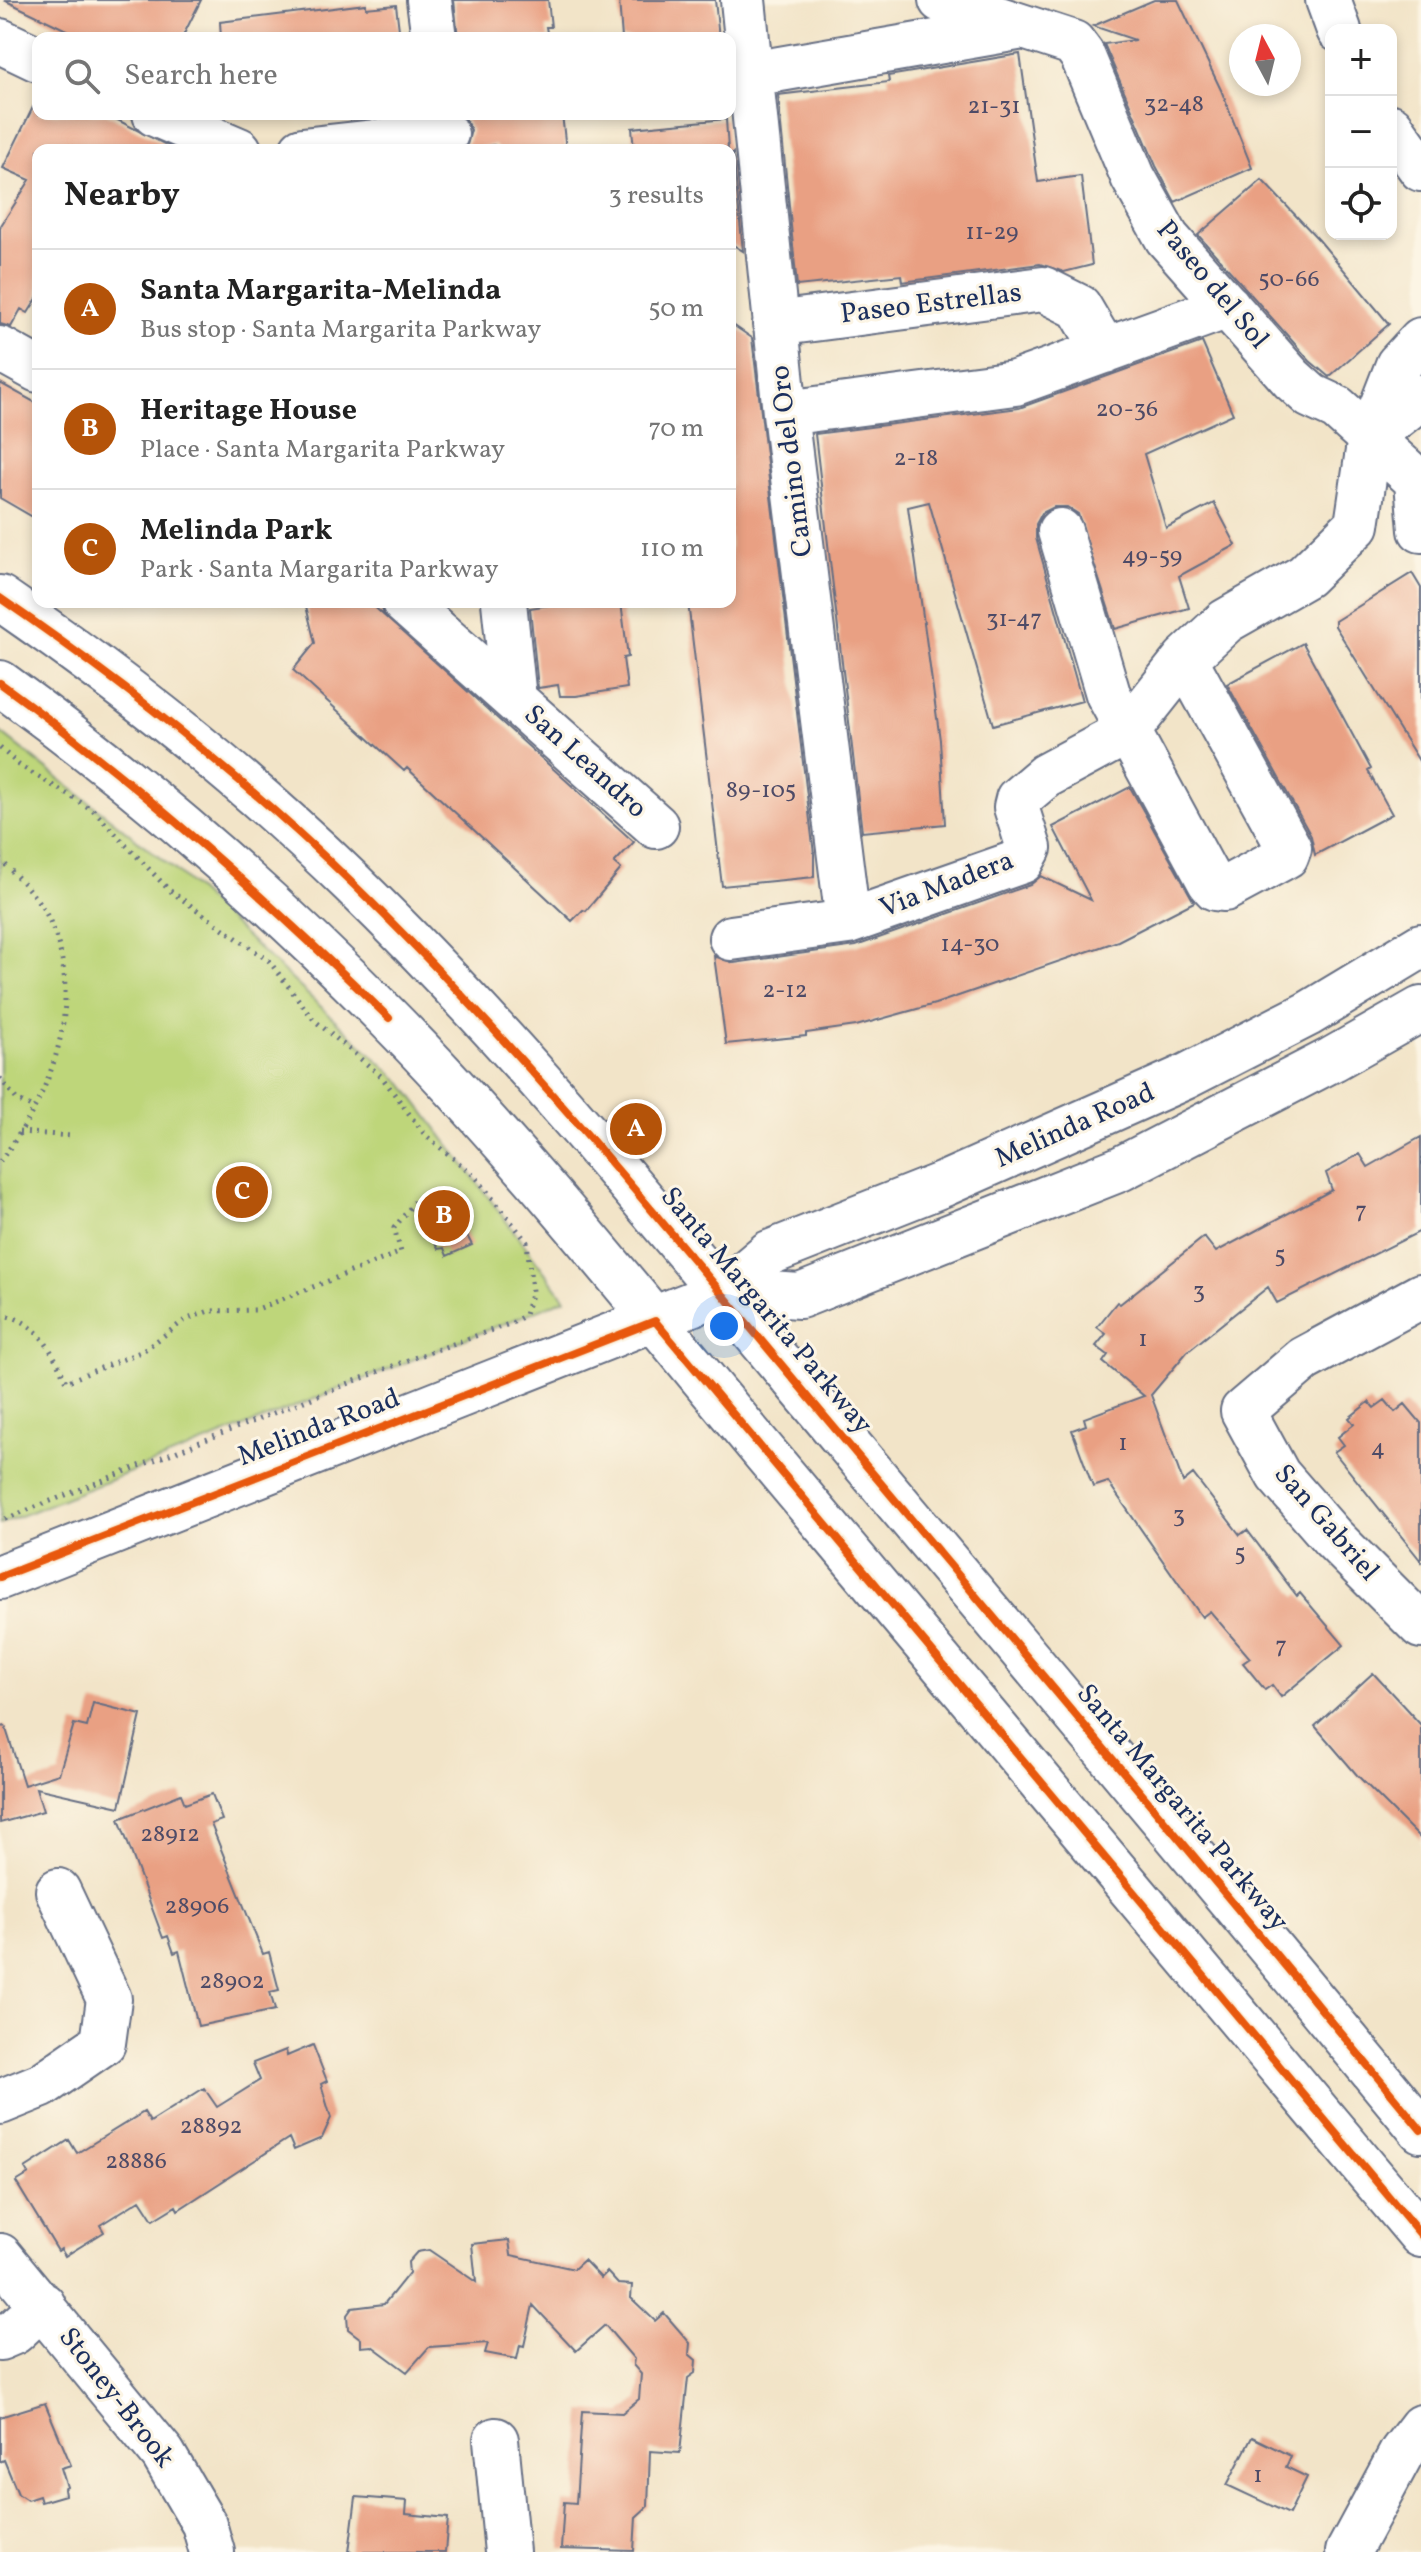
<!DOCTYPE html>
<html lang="en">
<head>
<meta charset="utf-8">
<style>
	:root { --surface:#fff; --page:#f6f6f6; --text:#222; --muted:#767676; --line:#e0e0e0; --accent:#b45309 }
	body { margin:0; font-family:Vollkorn,serif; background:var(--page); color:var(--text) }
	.controls { position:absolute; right:24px; top:24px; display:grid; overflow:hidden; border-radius:16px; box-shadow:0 4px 12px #0003 }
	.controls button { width:72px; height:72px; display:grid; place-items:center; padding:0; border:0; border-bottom:2px solid var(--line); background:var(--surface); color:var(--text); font:40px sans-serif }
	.compass { position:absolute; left:1229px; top:24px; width:72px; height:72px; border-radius:50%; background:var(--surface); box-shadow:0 4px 12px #0003; rotate:353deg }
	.you { position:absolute; left:724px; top:1326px; width:28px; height:28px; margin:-20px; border:6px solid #fff; border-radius:50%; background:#1a73e8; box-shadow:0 0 0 12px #1a73e833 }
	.badge { display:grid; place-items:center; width:52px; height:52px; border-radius:50%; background:var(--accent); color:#fff; font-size:26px; font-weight:700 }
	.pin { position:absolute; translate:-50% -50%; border:4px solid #fff; box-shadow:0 2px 8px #0006 }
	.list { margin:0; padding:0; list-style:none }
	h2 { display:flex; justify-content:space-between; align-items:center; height:104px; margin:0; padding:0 32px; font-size:34px }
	h2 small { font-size:26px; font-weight:400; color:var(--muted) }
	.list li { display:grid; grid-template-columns:52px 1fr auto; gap:24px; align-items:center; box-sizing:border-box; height:120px; padding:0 32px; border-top:2px solid var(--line) }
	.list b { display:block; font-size:30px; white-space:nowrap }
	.list p { margin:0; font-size:26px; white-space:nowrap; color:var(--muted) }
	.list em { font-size:26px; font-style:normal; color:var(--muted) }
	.icon { flex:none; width:44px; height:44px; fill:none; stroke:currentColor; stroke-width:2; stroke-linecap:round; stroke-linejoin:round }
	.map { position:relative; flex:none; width:1421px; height:2552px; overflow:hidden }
	.search { position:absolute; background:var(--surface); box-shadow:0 4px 12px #0003; left:32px; top:32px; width:704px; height:88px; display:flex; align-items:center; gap:20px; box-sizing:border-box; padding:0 28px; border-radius:16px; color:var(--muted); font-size:30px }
	.panel { position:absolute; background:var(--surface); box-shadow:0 4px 12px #0003; left:32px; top:144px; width:704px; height:464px; border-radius:16px }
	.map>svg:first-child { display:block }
	.green { fill:#bed67a; stroke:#6c826c; stroke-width:2 }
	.building { fill:#e9a083 }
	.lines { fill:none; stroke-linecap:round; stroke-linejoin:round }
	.minor-casing { stroke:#666e83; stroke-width:48 }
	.major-casing { stroke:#666e83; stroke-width:48 }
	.path { stroke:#666e83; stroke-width:5; stroke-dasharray:2 6; stroke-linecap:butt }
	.minor { stroke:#fff; stroke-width:44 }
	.major { stroke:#fff; stroke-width:44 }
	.cycleway-casing { stroke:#fcf5e5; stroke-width:13 }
	.cycleway { stroke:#e8590c; stroke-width:8 }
	.labels { text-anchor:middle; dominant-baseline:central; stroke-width:6; stroke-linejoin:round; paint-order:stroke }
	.number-label { font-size:24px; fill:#4e4b67 }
	.street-label { font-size:28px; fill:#1b2f5e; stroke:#fcf5e5 }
</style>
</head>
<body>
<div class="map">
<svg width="1421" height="2552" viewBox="0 0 1421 2552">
	<rect width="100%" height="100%" fill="#fcf5e5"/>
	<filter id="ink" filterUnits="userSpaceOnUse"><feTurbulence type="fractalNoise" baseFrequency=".0125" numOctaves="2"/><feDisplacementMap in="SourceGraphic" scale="16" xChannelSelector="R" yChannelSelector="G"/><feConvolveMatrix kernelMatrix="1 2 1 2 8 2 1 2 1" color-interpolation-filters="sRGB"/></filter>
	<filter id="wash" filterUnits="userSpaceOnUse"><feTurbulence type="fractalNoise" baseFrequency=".006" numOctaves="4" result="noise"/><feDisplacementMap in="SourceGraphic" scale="32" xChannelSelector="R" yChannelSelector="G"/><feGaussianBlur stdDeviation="1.8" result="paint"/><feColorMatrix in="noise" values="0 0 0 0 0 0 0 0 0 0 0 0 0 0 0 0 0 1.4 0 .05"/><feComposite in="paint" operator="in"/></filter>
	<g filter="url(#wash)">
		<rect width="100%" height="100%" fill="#f2e4c8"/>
		<path class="green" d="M0,732L174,869L403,1084L565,1299L0,1524Z"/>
		<g id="blocks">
			<path class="building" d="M4,0H201L182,38H83Z
				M454,0H548L551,27H546L548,38H458Z
				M619,0H715L719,38H622Z
				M1154,0H1178L1221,90L1252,168L1175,202L1156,166L1104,44L1135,40L1093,26Z
				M366,4V8L396,5L400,38H221L220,22Z
				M1020,54L1038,182L1081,176L1092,265L1064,272L1040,264L902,282L901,275L797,286L778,95L889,82L888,76Z
				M38,97V114H106L176,150H38V297L28,313L21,309L11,327L0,324V227L30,180L3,168Z
				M462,114H562L566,150H499L494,145L466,149L471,130Z
				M726,119L728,150H634L632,128Z
				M733,153L743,251L730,243V156Z
				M1262,180L1319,240L1389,324L1329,377L1310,361L1198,235Z
				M730,323L752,338L814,854V877L722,886L688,602H730Z
				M1202,342L1233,414L1144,454L1166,528L1214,503L1236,545L1179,576L1189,608L1115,629L1078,514L1067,507H1054L1042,513L1036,524V538L1082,701L993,725L929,502L908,507L940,740L945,824L862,832L815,434L1019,408Z
				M0,383L38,404V520L0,498Z
				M1412,573L1421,588V764L1335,626V621Z
				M305,602H369L634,842L614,863L621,869L586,911L583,910L572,921L407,768L404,771L293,670L315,643Z
				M550,602H621L628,657L623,658L627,688L576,696H560L558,685L538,688L530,608L550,605Z
				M1303,643L1371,769L1368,771L1392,814L1315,855L1311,836L1227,684Z
				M1130,787L1194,902L1118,941L935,1004L856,1026L806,1033V1036L726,1044L714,956L734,963L856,946L1030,885L1041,876L1091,900L1053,827Z
				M1421,1137V1231L1277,1303L1268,1287L1187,1352L1151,1395L1183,1482L1193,1474L1240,1535L1247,1530L1297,1596L1300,1593L1344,1645L1281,1697L1272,1685L1265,1690L1243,1663L1250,1658L1210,1611L1202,1617L1108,1482L1093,1487L1072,1430L1086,1425L1084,1418L1144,1396L1103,1362L1108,1355L1096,1346L1106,1334L1097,1327L1117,1302L1120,1304L1204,1237L1216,1252L1332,1190L1326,1173L1360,1154L1368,1167Z
				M455,1213L472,1245L447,1256L444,1248L438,1249L425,1226Z
				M1385,1400L1395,1412L1405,1404L1421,1423V1561L1334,1452L1344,1445L1338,1437L1354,1424L1349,1418L1369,1402L1374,1408Z
				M1373,1673L1421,1725V1839L1357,1775L1315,1726Z
				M93,1703L141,1715L120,1807L36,1788L43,1811L0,1823V1727L5,1726L24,1785L59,1774L74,1724L87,1727Z
				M181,1794L185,1804L212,1794L222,1820L211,1824L263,1954L269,1952L279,1990L270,1992L275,2010L198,2026L179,1951L174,1953L168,1936L163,1938L119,1819Z
				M313,2045L327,2081L321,2084L331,2118L322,2138L294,2150L289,2138L178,2210L176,2206L153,2220L140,2200L100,2225L104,2232L65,2256L61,2249L58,2251L16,2182L29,2174L25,2168L69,2140L77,2153L144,2112L150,2122L204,2088L217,2107L260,2080L253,2063L286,2050L287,2056Z
				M509,2240L511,2255L574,2269L584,2260L601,2278L607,2272L618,2284L632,2285L631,2298L655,2321L664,2313L690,2343L689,2354L696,2360L695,2373L688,2378L680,2453L650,2451L648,2506L636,2517L634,2551L561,2549L564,2502L576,2503L582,2411L622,2413L639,2399L641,2374L633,2365L634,2359L605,2325L576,2351L533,2305L524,2346L520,2345L517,2359L485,2353L488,2343L429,2347L407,2372L372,2346L361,2347V2339L348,2329L347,2315L352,2308L384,2304L409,2273L408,2262L417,2252L429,2250L476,2282L472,2244Z
				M45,2403L71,2465L61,2468L67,2487L64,2489L65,2495L41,2502L39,2496L27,2500L18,2494L4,2460L0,2462V2417Z
				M1252,2437L1291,2456L1286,2467L1307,2477L1289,2514L1227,2485Z
				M356,2497L407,2501L406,2514L448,2518L445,2552H349Z"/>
		</g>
	</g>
	<g filter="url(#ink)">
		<use href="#blocks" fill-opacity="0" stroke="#666e83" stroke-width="2"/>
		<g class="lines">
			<defs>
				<path id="minor" d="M429,0L434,38
					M743,0L785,413L848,922
					M941,0L1073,43L1082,55L1133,177L1167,238L1292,379L1311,396L1337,408L1421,484
					M1328,0L1339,30
					M0,41L38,59
					M751,74L1017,28
					M155,114L239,150
					M1391,127L1421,169
					M302,150L446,134
					M775,324L1043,289L1079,307L1105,351
					M0,349L38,370
					M785,413L1015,383L1228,306
					M1370,437L1421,397
					M1417,482L1421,530
					M1060,531L1108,694L1210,882L1215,888L1225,889L1286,856L1289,848L1185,659
					M404,602L656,826
					M504,602L514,699
					M731,938L848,922L1022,861L1029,848L1016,807L1018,799L1045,776L1127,732L1185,659L1226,621L1305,576L1357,525L1370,437L1398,365L1421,340
					M1421,1296L1304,1359L1243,1411L1278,1475L1332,1537L1421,1626
					M0,2102L42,2085L103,2043L109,1999L58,1891
					M0,2256L163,2454L204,2524L212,2552
					M0,2338L14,2332L43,2305
					M496,2440L507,2552
					M1348,2552L1402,2452L1421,2427"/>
				<path id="major" d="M0,598C124,683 244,778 352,883C531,1057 686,1252 847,1443C1039,1671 1231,1899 1421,2130
					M0,683C138,783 266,894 385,1015C524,1155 647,1313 774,1464C990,1721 1205,1979 1421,2235
					M724,1291L800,1296L1120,1169L1333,1059L1421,1009
					M0,1577L724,1291L769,1253L944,1184L1185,1077L1308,1014L1421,946"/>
			</defs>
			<use href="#minor" class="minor-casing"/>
			<use href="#major" class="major-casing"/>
			<path class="path" d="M0,748L19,765L93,810L169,890L269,961L314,1020L381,1076L425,1135L476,1177L527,1242L532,1291L525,1315L512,1323L408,1360L0,1521
				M0,859C19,879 42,900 52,926C85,1008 51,1095 0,1161
				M0,1078L17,1100L33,1108
				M19,1132L71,1136
				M0,1315C37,1318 53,1352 66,1382L143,1351L185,1320L209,1311L255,1310L401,1252L394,1228L417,1199"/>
			<use href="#minor" class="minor"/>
			<use href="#major" class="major"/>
			<defs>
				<path id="cycleway" d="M0,598C124,683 244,778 352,883C531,1057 686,1252 847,1443C1039,1671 1231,1899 1421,2130
					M0,683C139,784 266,898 389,1018
					M0,1577L655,1321L1421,2235"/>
			</defs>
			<use href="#cycleway" class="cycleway-casing"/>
			<use href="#cycleway" class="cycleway"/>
		</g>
	</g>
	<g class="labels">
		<g class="number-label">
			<text x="1174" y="105">32-48</text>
			<text x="994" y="107">21-31</text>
			<text x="992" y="233">11-29</text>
			<text x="1289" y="280">50-66</text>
			<text x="1127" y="410">20-36</text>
			<text x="916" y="459">2-18</text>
			<text x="1152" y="557">49-59</text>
			<text x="1014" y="620">31-47</text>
			<text x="761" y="791">89-105</text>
			<text x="970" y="945">14-30</text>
			<text x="785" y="991">2-12</text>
			<text x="1361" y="1212">7</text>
			<text x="1280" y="1256">5</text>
			<text x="1199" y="1292">3</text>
			<text x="1143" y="1340">1</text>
			<text x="1123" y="1444">1</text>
			<text x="1378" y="1449">4</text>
			<text x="1179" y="1516">3</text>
			<text x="1240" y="1554">5</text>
			<text x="1281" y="1647">7</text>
			<text x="170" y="1835">28912</text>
			<text x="197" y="1907">28906</text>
			<text x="232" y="1982">28902</text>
			<text x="211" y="2127">28892</text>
			<text x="136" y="2162">28886</text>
			<text x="1258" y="2476">1</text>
		</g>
		<g class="street-label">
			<text transform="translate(1212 285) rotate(50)">Paseo del Sol</text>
			<text transform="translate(931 304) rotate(-7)">Paseo Estrellas</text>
			<text transform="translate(792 461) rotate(-97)">Camino del Oro</text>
			<text transform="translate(585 762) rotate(42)">San Leandro</text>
			<text transform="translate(947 885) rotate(-21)">Via Madera</text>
			<text transform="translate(1075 1126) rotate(-24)">Melinda Road</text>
			<text transform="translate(766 1311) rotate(50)">Santa Margarita Parkway</text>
			<text transform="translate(319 1428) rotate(-21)">Melinda Road</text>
			<text transform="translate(1326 1523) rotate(49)">San Gabriel</text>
			<text transform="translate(1182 1808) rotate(50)">Santa Margarita Parkway</text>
			<text transform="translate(116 2398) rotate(52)">Stoney-Brook</text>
		</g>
	</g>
</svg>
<div class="controls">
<button>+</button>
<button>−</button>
<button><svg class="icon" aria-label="locate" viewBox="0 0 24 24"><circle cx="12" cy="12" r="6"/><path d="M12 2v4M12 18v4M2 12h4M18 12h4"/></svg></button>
</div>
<svg class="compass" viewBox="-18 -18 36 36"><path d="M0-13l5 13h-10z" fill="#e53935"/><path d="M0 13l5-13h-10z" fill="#767676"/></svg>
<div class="you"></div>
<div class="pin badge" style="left:636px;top:1129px">A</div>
<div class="pin badge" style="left:444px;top:1216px">B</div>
<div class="pin badge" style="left:242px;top:1192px">C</div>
<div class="search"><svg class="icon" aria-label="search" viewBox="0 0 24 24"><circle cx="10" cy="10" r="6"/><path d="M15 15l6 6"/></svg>Search here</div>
<section class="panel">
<h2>Nearby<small>3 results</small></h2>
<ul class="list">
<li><span class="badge">A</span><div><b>Santa Margarita-Melinda</b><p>Bus stop · Santa Margarita Parkway</p></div><em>50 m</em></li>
<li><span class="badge">B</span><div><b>Heritage House</b><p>Place · Santa Margarita Parkway</p></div><em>70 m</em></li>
<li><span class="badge">C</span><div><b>Melinda Park</b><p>Park · Santa Margarita Parkway</p></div><em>110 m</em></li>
</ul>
</section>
</div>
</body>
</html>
